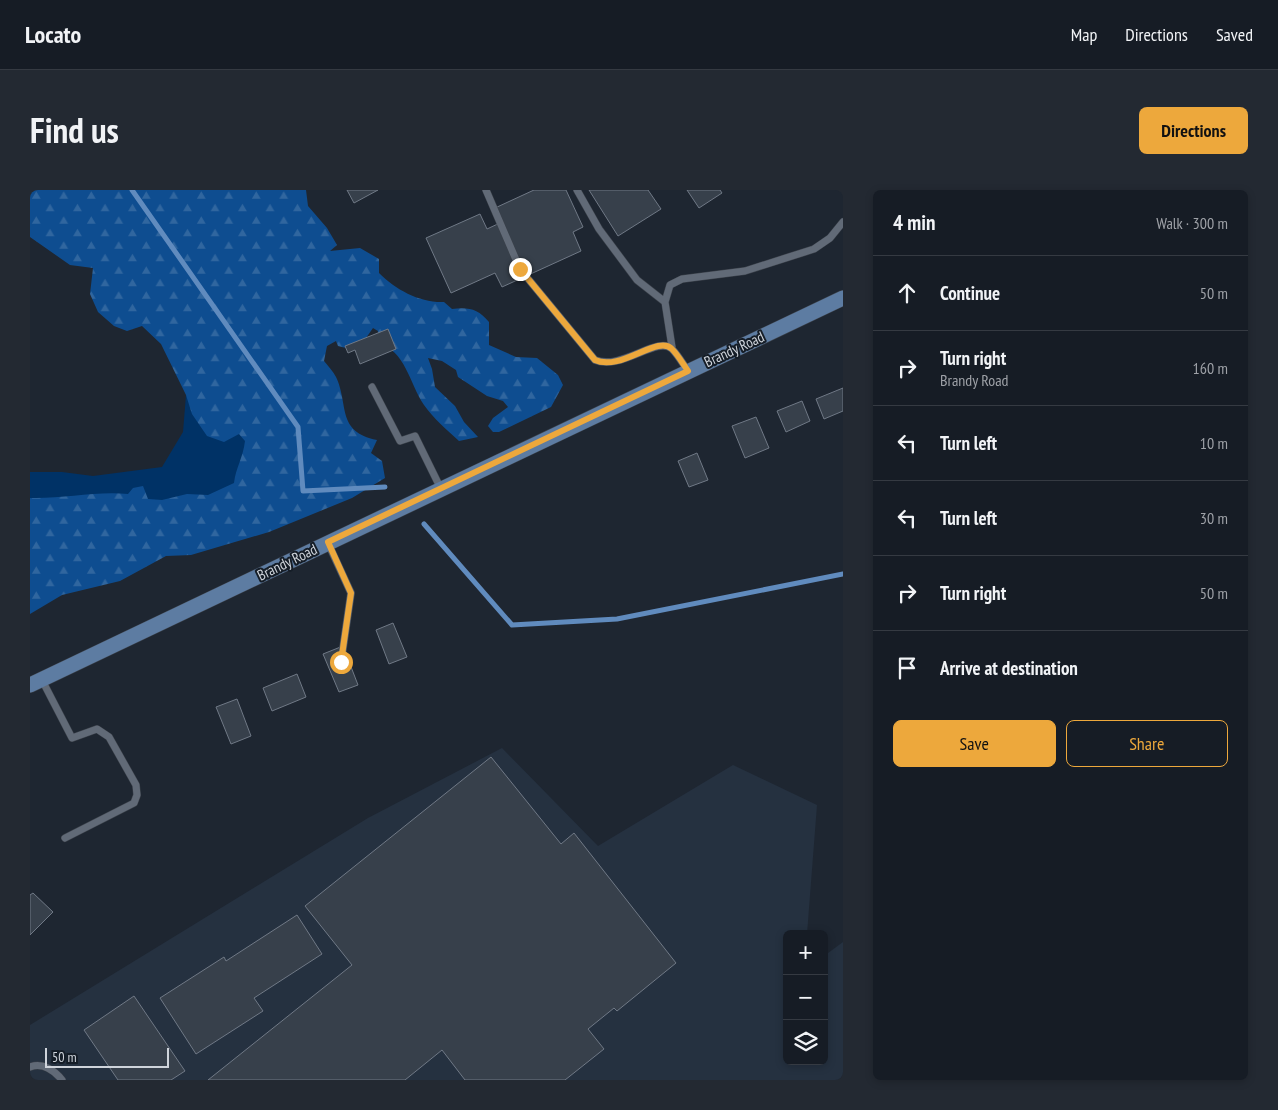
<!DOCTYPE html>
<html lang="en">
<head>
<meta charset="utf-8">
<style>
	:root { --surface:#161c25; --page:#232932; --text:#f1f3f6; --muted:#9ea1a7; --line:#353a42; --accent:#eda83c }
	body { margin:0; font-family:"PT Sans Narrow",sans-serif; background:var(--page); color:var(--text) }
	.controls { position:absolute; right:15px; bottom:15px; display:grid; overflow:hidden; border-radius:8px; box-shadow:0 2px 8px #0003 }
	.controls button { width:45px; height:45px; display:grid; place-items:center; padding:0; border:0; border-bottom:1px solid var(--line); background:var(--surface); color:var(--text); font:25px sans-serif }
	.scale { position:absolute; left:15px; bottom:12px; width:124px; box-sizing:border-box; padding-left:5px; border:2px solid #cfd4db; border-top:0; font-size:14px; line-height:18px; white-space:nowrap; color:#cfd4db; -webkit-text-stroke:4px #151d27; paint-order:stroke }
	.stop { position:absolute; width:15px; height:15px; margin:-11px; border:4px solid #eda83c; border-radius:50%; background:#fff }
	.stop.end { background:#eda83c; border-color:#fff; box-shadow:0 1px 5px #0008 }
	.list { margin:0; padding:0; list-style:none }
	h2 { display:flex; justify-content:space-between; align-items:center; height:65px; margin:0; padding:0 20px; font-size:21px }
	h2 small { font-size:16px; font-weight:400; color:var(--muted) }
	.list li { display:grid; grid-template-columns:32px 1fr auto; gap:15px; align-items:center; box-sizing:border-box; height:75px; padding:0 20px; border-top:1px solid var(--line) }
	.list b { display:block; font-size:19px; white-space:nowrap }
	.list p { margin:0; font-size:16px; white-space:nowrap; color:var(--muted) }
	.list em { font-size:16px; font-style:normal; color:var(--muted) }
	.actions { display:flex; gap:10px; padding:15px 20px }
	.actions a { flex:1; padding:11px 0; border:1px solid var(--accent); border-radius:8px; text-align:center; font-size:18px; color:var(--accent) }
	.actions .main { background:var(--accent); color:#111 }
	.icon { flex:none; width:28px; height:28px; fill:none; stroke:currentColor; stroke-width:2; stroke-linecap:round; stroke-linejoin:round }
	.map { position:relative; flex:none; width:813px; height:890px; overflow:hidden; border-radius:8px }
	header { display:flex; align-items:center; gap:30px; box-sizing:border-box; height:70px; padding:0 25px; background:var(--surface); border-bottom:1px solid var(--line) }
	header strong { font-size:24px }
	nav { display:flex; gap:28px; margin-inline-start:auto; font-size:18px }
	.intro { display:flex; align-items:center; justify-content:space-between; box-sizing:border-box; height:120px; padding:0 30px }
	h1 { margin:0; font-size:35px }
	.button { padding:12px 22px; border-radius:8px; background:var(--accent); color:#111; font-size:18px; font-weight:700 }
	main { display:flex; gap:30px; padding:0 30px }
	aside { flex:1; background:var(--surface); border-radius:8px; box-shadow:0 2px 8px #0003 }
	.map>svg:first-child { display:block }
	.built { fill:#253140 }
	.grass { fill:#003266 }
	.forest { fill:url(#forest-firs) }
	.lines { fill:none; stroke-linecap:round; stroke-linejoin:round }
	.stream { stroke:#608bbe; stroke-width:5 }
	.building { fill:#37404b; stroke:#707986 }
	.lane-casing { stroke:#3c424b; stroke-width:8 }
	.primary-casing { stroke:#3c424b; stroke-width:16 }
	.lane { stroke:#616a77; stroke-width:7 }
	.primary { stroke:#5d7ca2; stroke-width:15 }
	.route { stroke:#eda83c; stroke-width:6 }
	.labels { text-anchor:middle; dominant-baseline:central; stroke-width:4; stroke-linejoin:round; paint-order:stroke }
	.street-label { font-size:15px; fill:#cfd4db; stroke:#151d27 }
</style>
</head>
<body>
<header>
<strong>Locato</strong>
<nav><a>Map</a><a>Directions</a><a>Saved</a></nav>
</header>
<div class="intro"><h1>Find us</h1><a class="button">Directions</a></div>
<main>
<div class="map">
<svg width="813" height="890" viewBox="0 0 813 890">
	<defs>
		<pattern id="forest-firs" width="22" height="20" patternUnits="userSpaceOnUse" patternTransform="scale(1.25)"><rect width="22" height="20" fill="#0e4d90"/><path d="M5 1l3.5 6h-7zM16 11l3.5 6h-7z" fill="#30669f"/></pattern>
	</defs>
	<rect width="100%" height="100%" fill="#1e2631"/>
	<path class="built" d="M472,558L568,656L703,575L787,615L777,744H757V871H794V766L813,752V890H0V835L338,628Z"/>
	<path class="grass" d="M156,205L203,243L215,244L219,270L208,296L166,310L0,313V282H32L63,286L132,277L153,242Z"/>
	<path class="forest" d="M0,0H276L278,16L297,38L307,55L300,61L330,58L349,69V83C366,100 390,113 414,112L422,119C439,117 448,119 459,132V155L486,167L507,168L528,185L533,195L521,217L469,242H463L458,236L463,228L478,217L473,211L457,206L428,187L426,180L412,171L398,168L402,179L405,197L425,216L434,232L448,247L429,251C417,240 403,228 394,215C379,193 376,160 347,153L348,141L343,138L336,148L320,159L308,156L306,151L297,156L294,171C298,176 303,181 306,187C319,214 306,242 347,250L341,263L352,271L355,288L322,308L239,342L161,365L136,366L90,391L32,405L0,424V308C33,309 65,301 98,304L103,298L113,296L118,309L132,310L157,304L178,305L204,293C206,277 213,268 215,251L209,244L194,252L177,246L162,224L156,205L131,154L112,136L97,141L84,136L68,122L60,104L63,78L40,75L0,47Z"/>
	<g class="lines">
		<path class="stream" d="M102,0L268,237L273,301L355,297
			M394,334L482,435L587,429L813,384"/>
	</g>
	<path class="building" d="M317,0H348L324,13Z
		M504,0H536L553,37L543,42L551,61L472,97L465,83L421,103L396,48L450,24L457,39L472,32L465,18Z
		M559,0H618L631,19L588,46Z
		M657,0H690L692,3L669,18Z
		M358,139L366,159L330,174L325,160L318,163L315,156Z
		M813,198V221L794,229L786,209Z
		M772,211L780,231L756,242L747,221Z
		M726,227L739,258L715,268L702,236Z
		M667,263L678,290L659,297L648,271Z
		M363,433L377,467L359,474L346,440Z
		M313,456L328,495L309,502L293,464Z
		M267,484L276,507L242,521L233,498Z
		M207,509L221,546L201,554L186,517Z
		M461,567L531,654L544,643L646,773L587,821L584,818L558,839L574,859L535,890H435L412,860L375,890H178L322,775L275,716Z
		M3,703L23,722L0,745V705Z
		M267,725L292,764L224,808L233,821L166,864L130,808L194,767L196,771Z
		M104,806L155,881L141,890H88L54,840Z"/>
	<g class="lines">
		<defs>
			<path id="lane" d="M456,0L490,79L565,170C591,181 628,145 642,159C648,165 653,174 658,181
				M547,0L569,39L607,90L635,112
				M642,157L635,112L640,95L652,89L715,81L784,59L800,48L813,32
				M342,197L370,251L385,246L411,299
				M298,353L321,403L311,472
				M12,490L42,548L67,539L79,547L106,595L107,605L104,613L35,648
				M0,877C13,872 25,881 32,890"/>
			<path id="primary" d="M0,495L813,108"/>
		</defs>
		<use href="#lane" class="lane-casing"/>
		<use href="#primary" class="primary-casing"/>
		<use href="#lane" class="lane"/>
		<use href="#primary" class="primary"/>
	</g>
	<g class="lines">
		<path class="route" d="M311,472L321,403L298,352L658,181C653,174 648,165 642,159C628,144 591,182 565,170L490,79"/>
	</g>
	<g class="labels">
		<g class="street-label">
			<text transform="translate(704 159) rotate(-25)">Brandy Road</text>
			<text transform="translate(257 372) rotate(-26)">Brandy Road</text>
		</g>
	</g>
</svg>
<div class="controls">
<button>+</button>
<button>−</button>
<button><svg class="icon" aria-label="layers" viewBox="0 0 24 24"><path d="M12 4l9 5-9 5-9-5zM3 14l9 5 9-5"/></svg></button>
</div>
<div class="scale">50 m</div>
<div class="stop" style="left:311px;top:472px"></div>
<div class="stop end" style="left:490px;top:79px"></div>
</div>
<aside>
<h2>4 min<small>Walk · 300 m</small></h2>
<ul class="list">
<li><svg class="icon" aria-label="ahead" viewBox="0 0 24 24"><path d="M12 20V5M6 11l6-6 6 6"/></svg><div><b>Continue</b></div><em>50 m</em></li>
<li><svg class="icon" aria-label="right" viewBox="0 0 24 24"><path d="M7 20v-9h11M14 6l5 5-5 5"/></svg><div><b>Turn right</b><p>Brandy Road</p></div><em>160 m</em></li>
<li><svg class="icon" aria-label="left" viewBox="0 0 24 24"><path d="M17 20v-9H6M10 6l-5 5 5 5"/></svg><div><b>Turn left</b></div><em>10 m</em></li>
<li><svg class="icon" aria-label="left" viewBox="0 0 24 24"><path d="M17 20v-9H6M10 6l-5 5 5 5"/></svg><div><b>Turn left</b></div><em>30 m</em></li>
<li><svg class="icon" aria-label="right" viewBox="0 0 24 24"><path d="M7 20v-9h11M14 6l5 5-5 5"/></svg><div><b>Turn right</b></div><em>50 m</em></li>
<li><svg class="icon" aria-label="arrive" viewBox="0 0 24 24"><path d="M6 21V4h12l-3 4 3 4H6"/></svg><div><b>Arrive at destination</b></div></li>
</ul>
<div class="actions"><a class="main">Save</a><a>Share</a></div>
</aside>
</main>
</body>
</html>
